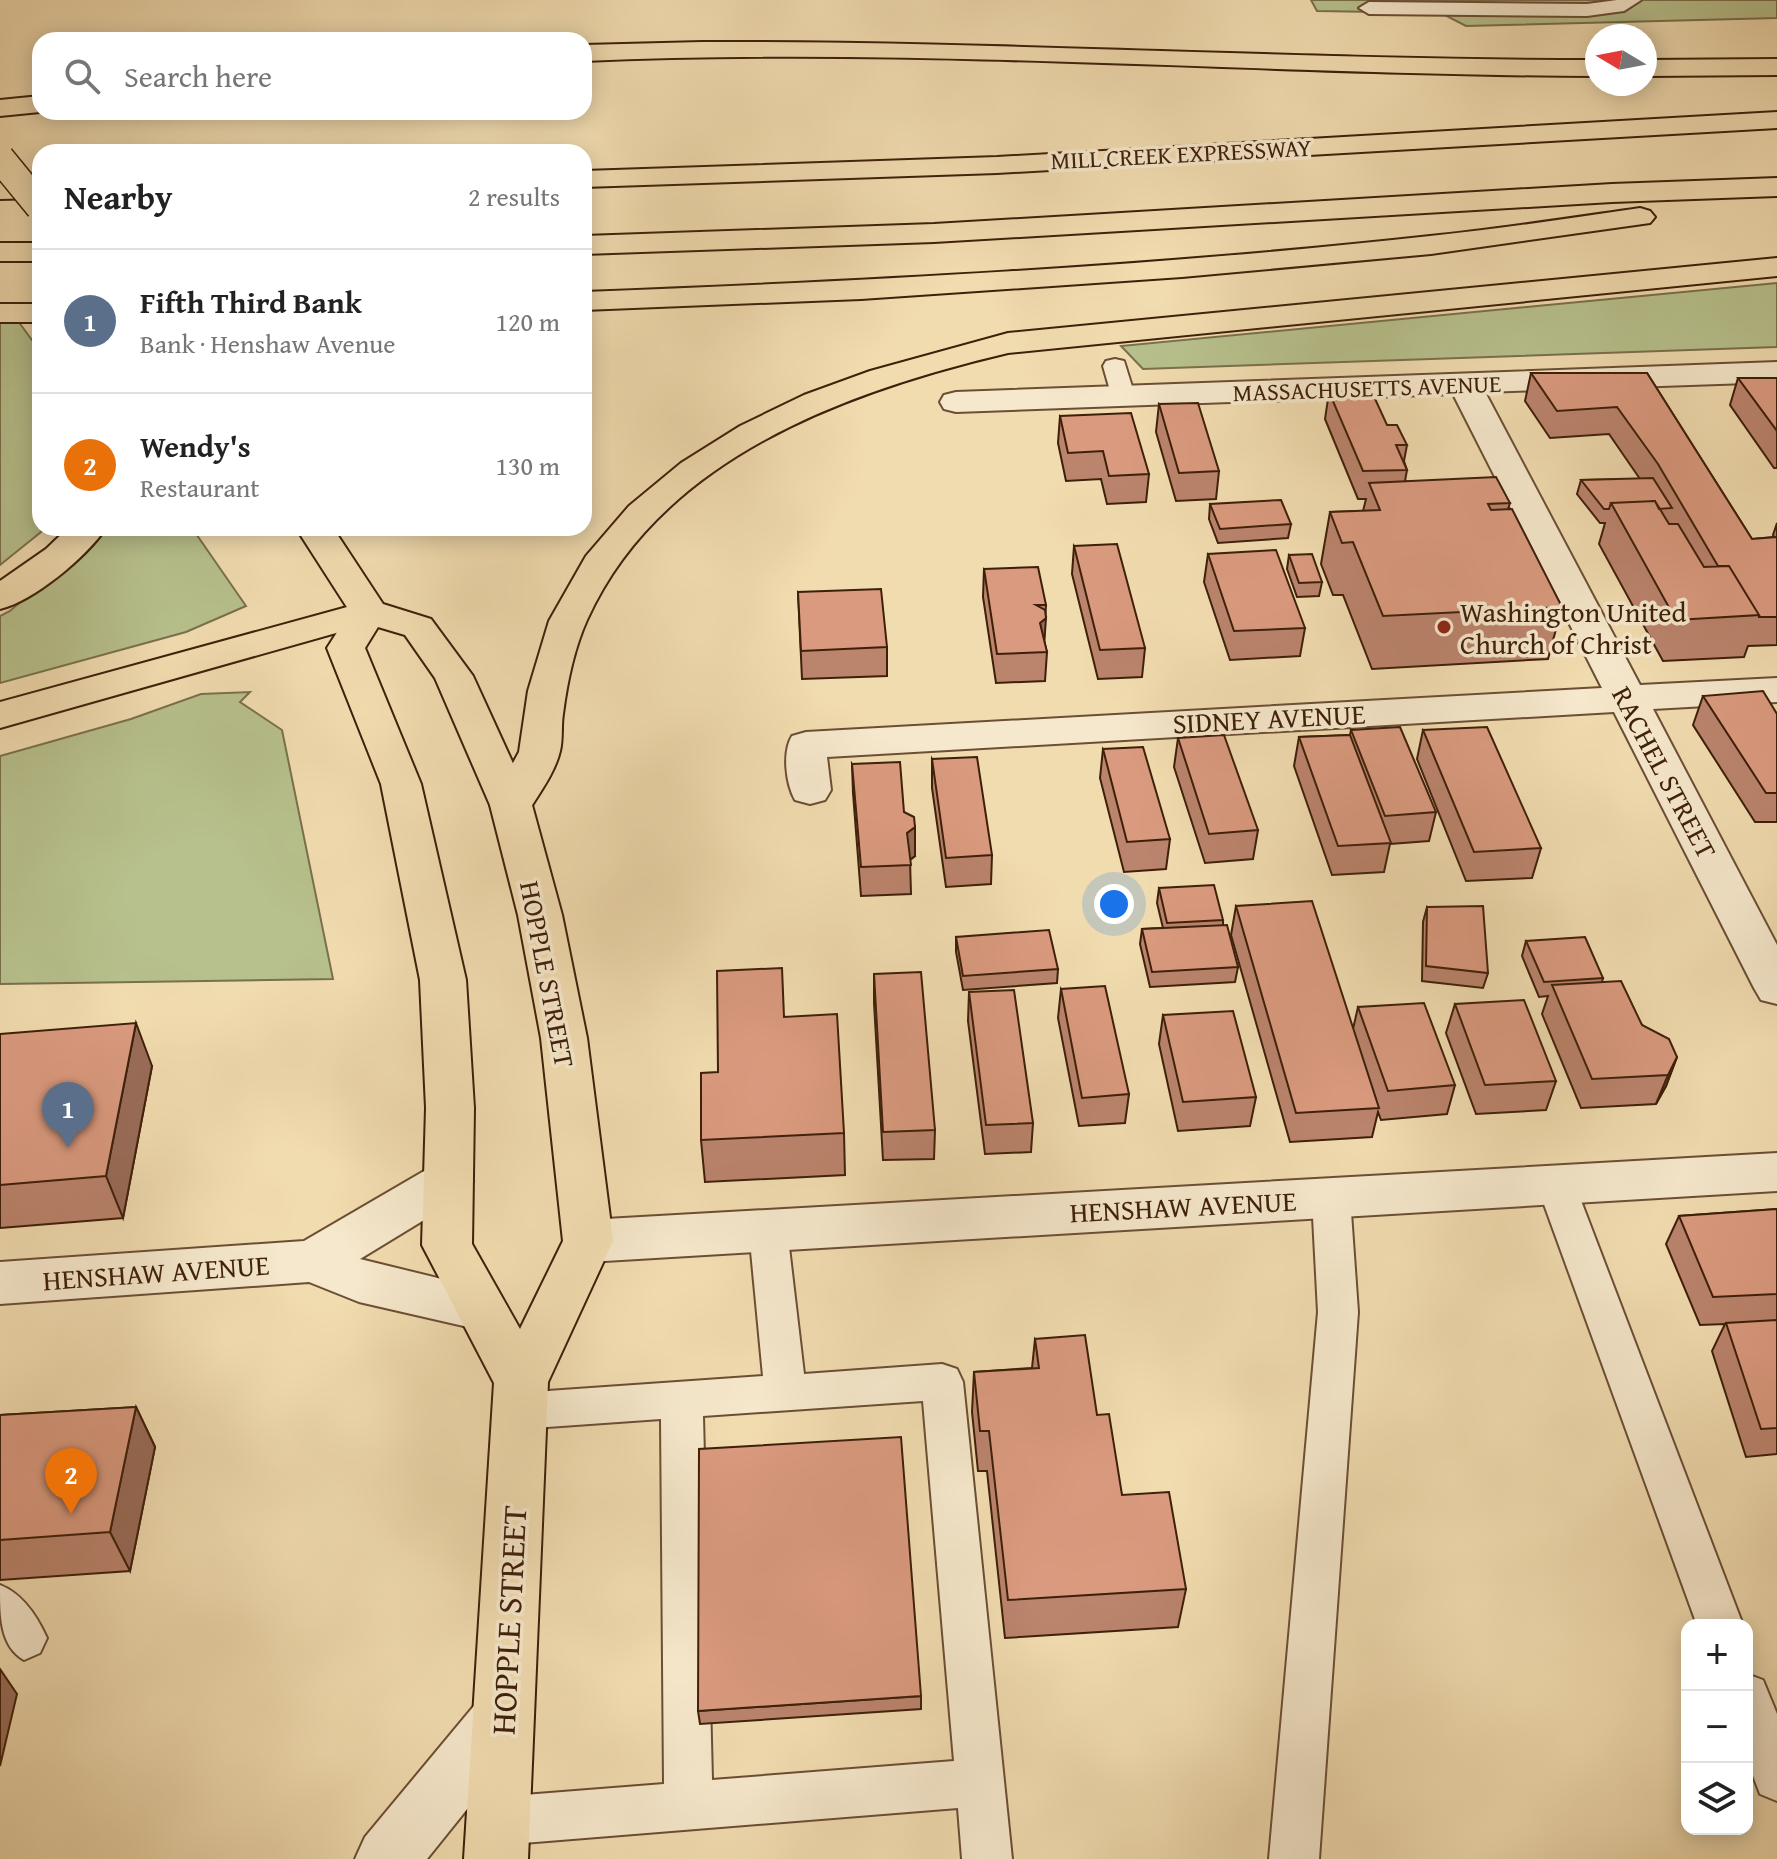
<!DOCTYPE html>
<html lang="en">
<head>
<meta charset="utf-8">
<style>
	:root { --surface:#fff; --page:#f2f2f2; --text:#222; --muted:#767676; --line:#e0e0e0; --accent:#1a73e8 }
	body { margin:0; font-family:"Gentium Book Plus",serif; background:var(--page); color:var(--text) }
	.controls { position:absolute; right:24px; bottom:24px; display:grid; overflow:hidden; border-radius:16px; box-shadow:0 4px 20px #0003 }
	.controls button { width:72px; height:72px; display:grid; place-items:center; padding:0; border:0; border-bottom:2px solid var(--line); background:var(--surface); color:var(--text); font:40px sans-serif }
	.compass { position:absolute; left:1585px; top:24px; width:72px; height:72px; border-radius:50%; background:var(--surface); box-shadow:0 4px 20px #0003; rotate:280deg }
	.you { position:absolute; left:1114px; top:904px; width:28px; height:28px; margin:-20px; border:6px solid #fff; border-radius:50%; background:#1a73e8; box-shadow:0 0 0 12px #1a73e833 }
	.badge { display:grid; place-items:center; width:52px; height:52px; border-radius:50%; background:var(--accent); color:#fff; font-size:26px; font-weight:700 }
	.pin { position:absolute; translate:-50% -66px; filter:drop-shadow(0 2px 4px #0008) }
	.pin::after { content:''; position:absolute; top:42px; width:28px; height:24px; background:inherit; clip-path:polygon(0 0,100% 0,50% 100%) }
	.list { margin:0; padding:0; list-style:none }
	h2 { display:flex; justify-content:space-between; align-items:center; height:104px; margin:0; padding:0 32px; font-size:34px }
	h2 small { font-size:26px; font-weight:400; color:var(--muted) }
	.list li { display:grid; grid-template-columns:52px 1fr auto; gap:24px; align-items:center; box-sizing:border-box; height:144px; padding:0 32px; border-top:2px solid var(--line) }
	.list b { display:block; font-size:30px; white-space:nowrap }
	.list p { margin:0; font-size:26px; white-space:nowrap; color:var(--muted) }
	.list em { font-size:26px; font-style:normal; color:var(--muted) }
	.icon { flex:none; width:44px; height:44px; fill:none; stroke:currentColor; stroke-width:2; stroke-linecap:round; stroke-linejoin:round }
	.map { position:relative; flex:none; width:1777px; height:1859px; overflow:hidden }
	.search { position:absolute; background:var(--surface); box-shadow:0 4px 20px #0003; left:32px; top:32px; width:560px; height:88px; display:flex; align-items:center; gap:20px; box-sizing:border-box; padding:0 28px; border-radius:24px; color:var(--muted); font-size:30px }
	.panel { position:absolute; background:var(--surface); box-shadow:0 4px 20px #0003; left:32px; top:144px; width:560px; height:392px; border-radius:24px }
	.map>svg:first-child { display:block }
	.green { fill:#b7c18d; stroke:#7a704c; stroke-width:2 }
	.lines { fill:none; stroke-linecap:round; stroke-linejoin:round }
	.service-casing { stroke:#6b4e34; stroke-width:4 }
	.minor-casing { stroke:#6b4e34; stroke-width:4 }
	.tertiary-casing { stroke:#6b4e34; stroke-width:4 }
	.primary-casing { stroke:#3e1f0a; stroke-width:4 }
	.motorway-casing { stroke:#3e1f0a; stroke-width:4 }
	.service { fill:#f6e8cc; fill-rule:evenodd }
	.minor { fill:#f6e8cc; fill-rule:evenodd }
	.tertiary { fill:#f6e8cc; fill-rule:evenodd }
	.primary { fill:#f1dcb0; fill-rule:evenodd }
	.motorway { fill:#f1dcb0; fill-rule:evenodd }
	.primary-bridge-casing { stroke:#3e1f0a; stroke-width:31; stroke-linecap:butt }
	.primary-bridge { stroke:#f1dcb0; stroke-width:28 }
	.wall { fill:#bb846d; stroke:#3e1f0a; stroke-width:2 }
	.shaded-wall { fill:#996c59; stroke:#3e1f0a; stroke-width:2 }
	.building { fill:#da9a7f; stroke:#3e1f0a; stroke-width:2 }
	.poi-dot { fill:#8f2418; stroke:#f6e8cc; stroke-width:3 }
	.labels { text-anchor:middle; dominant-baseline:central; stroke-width:7; stroke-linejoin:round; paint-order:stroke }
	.far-street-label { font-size:24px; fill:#3e1f0a; stroke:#f6e8cc }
	.poi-label { font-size:28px; fill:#3e1f0a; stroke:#f6e8cc; text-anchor:start }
	.street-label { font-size:28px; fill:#3e1f0a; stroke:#f6e8cc }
	.near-street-label { font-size:34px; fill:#3e1f0a; stroke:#f6e8cc }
</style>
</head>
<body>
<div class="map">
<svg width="1777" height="1859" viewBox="0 0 1777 1859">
	<rect width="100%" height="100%" fill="#f1dcb0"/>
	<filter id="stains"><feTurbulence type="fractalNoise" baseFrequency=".0025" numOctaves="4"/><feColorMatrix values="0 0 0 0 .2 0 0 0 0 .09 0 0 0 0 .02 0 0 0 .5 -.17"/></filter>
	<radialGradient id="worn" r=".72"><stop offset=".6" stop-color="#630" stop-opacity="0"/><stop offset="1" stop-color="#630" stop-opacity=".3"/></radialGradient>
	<path class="green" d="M1311,0H1777V18L1466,26L1441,13L1317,11Z
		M1777,283V347L1143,369L1121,346Z
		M18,321L40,351V528H46L0,565V323Z
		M105,528H192L246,606L186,632L0,683V616L10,611Z
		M250,692L240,702L282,730L333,979L0,984V756L131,719L201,694Z"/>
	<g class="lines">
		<defs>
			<path id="service" d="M1617,0H1641L1624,11L1587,16L1369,14L1359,8L1369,2L1587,4Z
				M1115,359L1124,361L1135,396L1131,401H1113L1103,366L1106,361Z
				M1556,1170L1569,1174L1575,1185L1743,1625H1697L1537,1185L1543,1174Z
				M1331,1183L1345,1187L1350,1198L1358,1312L1319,1859H1269L1318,1312L1312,1198L1317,1187Z
				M768,1214L782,1219L787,1230L804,1374L942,1364L957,1369L963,1382L1012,1859H962L958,1808L498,1845L481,1838L474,1821L481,1804L498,1797L664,1784L661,1419L519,1429L504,1424L498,1411L504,1398L519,1393L763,1376L749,1230L754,1219ZM923,1401L954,1761L712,1780L703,1416Z
				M0,1585C23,1594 37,1616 47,1638L40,1653L24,1660C0,1646 0,1617 0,1585Z
				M1747,1674L1763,1680L1777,1714V1801L1760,1794L1747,1760Z"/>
			<path id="minor" d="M1777,362V382L1485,392L1640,685L1777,678V702L1653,709L1777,945V1004L1761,1000L1754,988L1614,712L827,757L831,790L825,800L810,804L795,800C786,784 782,752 792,736L806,732L1602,688L1453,394L956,412L944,409L940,402L944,395L956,392Z
				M1777,1153V1191L588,1262L570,1256L563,1241L570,1226L588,1220Z
				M448,1161L465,1167L473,1181L465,1195L360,1259L499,1293L507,1308L499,1323L481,1330L359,1302L309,1282L0,1304V1262L304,1241L431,1167Z"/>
			<path id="tertiary" d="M504,1687L525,1695L534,1716L525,1737L427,1859H355L365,1837L483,1695Z"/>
			<path id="primary" d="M296,528H333L383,604L431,619L473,676L532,805L562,915L587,1038L613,1241L548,1382L528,1859H464L494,1383L422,1245L426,1108L420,980L381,784L327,648L350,612ZM378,627L405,635L435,678L490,805L518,915L541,1038L563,1241L520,1329L472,1244L474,1108L466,980L421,784L365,648Z"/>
			<path id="motorway" d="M702,42C1001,41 1299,60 1597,60V76C1260,75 921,46 584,61V45Z
				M1777,59V75L1645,76V60Z
				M40,96V112L0,116V100Z
				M1777,112V128L997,173L584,187V171L997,157Z
				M1777,178V196L1612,202L934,242L584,254V236L934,224L1612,184Z
				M40,180V198L0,199V181Z
				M1640,208L1650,211L1655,217L1650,223L1431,254L1182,277L861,299L584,310V292C866,281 1149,267 1430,236C1500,229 1570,218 1640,208Z
				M0,243H40V261H0Z
				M1777,258V276L1008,353C847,391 660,458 587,620C574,649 567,683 563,714C561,726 563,739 560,751C555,773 538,795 526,815L511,819L496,815L490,805L519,752L528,691L549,621L586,556L629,506L681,463L740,426L804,395L870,371L1008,333Z
				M0,304H40V322H0Z
				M68,528H106C86,557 34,601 0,609V581L46,549Z
				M369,601L382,604L388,612L382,620L0,728V702Z"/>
		</defs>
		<use href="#service" class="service-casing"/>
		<use href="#minor" class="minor-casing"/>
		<use href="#tertiary" class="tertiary-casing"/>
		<use href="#primary" class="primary-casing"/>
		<use href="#motorway" class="motorway-casing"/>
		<use href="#service" class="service"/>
		<use href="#minor" class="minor"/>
		<use href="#tertiary" class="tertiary"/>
		<use href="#primary" class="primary"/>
		<use href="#motorway" class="motorway"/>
		<defs>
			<path id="primary-bridge" d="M0,158L40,207"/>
		</defs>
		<use href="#primary-bridge" class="primary-bridge-casing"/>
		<use href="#primary-bridge" class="primary-bridge"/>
	</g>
	<path class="wall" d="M1531,373H1647L1752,539L1774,537L1773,535L1777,523V645L1748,646L1744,657L1663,661L1599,544L1605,523H1600L1577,494L1581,480L1640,479L1609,434L1550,438L1525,401Z
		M1738,378H1777V468H1774L1730,405Z
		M1329,392L1387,425L1407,445L1404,461L1407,470L1405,481L1510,503L1508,509L1562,607L1548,659L1372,669L1343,595H1333L1321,564L1330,512L1363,511L1366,499H1358L1325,419Z
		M1159,404L1219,471L1216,499L1176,501L1156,432Z
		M1060,416L1149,474L1146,502L1107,504L1101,479L1066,481L1058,443Z
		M1210,504L1291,524L1288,538L1218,543L1209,519Z
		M1074,546L1145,648L1142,677L1098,679L1072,574Z
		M1208,554L1305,628L1300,656L1230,660L1204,582Z
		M1289,555L1322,582L1319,596L1297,597L1287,569Z
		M984,569L1046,605L1044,641L1047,652L1045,681L996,683L983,597Z
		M798,592L887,647V676L802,679Z
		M1703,696L1777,714V822H1755L1693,725Z
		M1351,730L1436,812L1429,841L1390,844L1384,872L1332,875L1294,766L1299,737L1350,735Z
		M1423,730L1541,848L1532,878L1466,881L1417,759Z
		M1178,738L1258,830L1253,859L1205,863L1174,767Z
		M1103,749L1170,839L1166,869L1124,872L1100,778Z
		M932,759L992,855L991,884L946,887L932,788Z
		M852,764L915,856L910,860L911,894L861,896L853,793Z
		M1159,888L1223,920V925L1238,967L1235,982L1150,987L1140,944L1142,929L1163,928L1157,903Z
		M1236,906L1353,1029L1358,1007L1455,1085L1447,1114L1381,1120L1378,1112L1372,1137L1290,1142L1231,935Z
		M1427,907L1488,973L1483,988L1422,981L1423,922Z
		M956,937L1058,969L1057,983L963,990L956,952Z
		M1526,941L1603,978L1602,982L1642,1025L1677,1057L1666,1086L1656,1104L1581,1108L1542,1014L1548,996L1539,997L1522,956Z
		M874,974L935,1130L934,1159L883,1160L874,1003Z
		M1061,989L1129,1094L1125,1123L1079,1126L1058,1018Z
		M969,992L1033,1123L1031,1152L985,1154L968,1021Z
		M1455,1004L1556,1081L1546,1110L1476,1114L1446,1033Z
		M1163,1015L1256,1097L1250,1126L1178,1131L1159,1044Z
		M785,1017L844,1133L845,1175L705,1182L701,1140L718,1072Z
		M0,1034L152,1066L123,1218L0,1228Z
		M1777,1209V1454L1746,1457L1712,1351L1725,1324L1700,1325L1666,1244L1679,1216Z
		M1035,1339L1097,1415L1122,1495L1186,1589L1178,1627L1005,1638L987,1471H978L972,1412L974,1372L1032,1368Z
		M136,1407L155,1447L130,1571L0,1580V1415Z
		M921,1696V1709L700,1724L698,1711Z"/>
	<path class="shaded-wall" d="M1046,618L1044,646L1040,623Z
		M915,827V856L907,862V833Z
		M136,1023L152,1066L123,1218L106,1176Z
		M1677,1057L1666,1086L1656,1104L1668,1075Z
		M136,1407L155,1447L130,1571L110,1532Z
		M0,1669L17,1694L0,1766Z"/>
	<path class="building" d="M1531,373H1647L1752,539L1777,537V617H1759V615L1729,566H1718L1658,464L1617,407L1557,411Z
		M1738,378H1777V431Z
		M1371,390L1387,425H1397L1407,445H1396L1407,470L1363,471L1329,392Z
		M1198,403L1219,471L1179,473L1159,404Z
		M1131,413L1149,474L1109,476L1103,451L1068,453L1060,416Z
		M1496,477L1510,503L1488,504L1491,510L1512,509L1562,607L1383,616L1353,542L1342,543L1330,512L1380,510L1369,483Z
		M1653,478L1672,508L1659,509L1655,501L1611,503L1609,509H1604L1581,480Z
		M1281,500L1291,524L1220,529L1210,504Z
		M1655,501L1669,524H1678L1704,567L1729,566L1759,615L1676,620L1611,503Z
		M1117,544L1145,648L1100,650L1074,546Z
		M1276,550L1305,628L1234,631L1208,554Z
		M1312,554L1322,582L1299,583L1289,555Z
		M1038,567L1046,605H1036L1045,610L1046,618L1040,623L1047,652L997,654L984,569Z
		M881,589L887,647L801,651L798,592Z
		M1763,691L1777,714V793H1766L1703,696Z
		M1400,727L1436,812L1385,816L1351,730Z
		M1487,727L1541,848L1474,852L1423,730Z
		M1224,735L1258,830L1209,834L1178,738Z
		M1350,735L1391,843L1338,846L1299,737Z
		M1143,747L1170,839L1127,842L1103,749Z
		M977,757L992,855L946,858L932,759Z
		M900,762L904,812L914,817L915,827L907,833L911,865L861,867L852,764Z
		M1214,885L1223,920L1167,923L1159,888Z
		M1312,901L1379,1108L1296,1113L1236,906Z
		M1483,906L1488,973L1426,966L1427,907Z
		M1227,925L1238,967L1152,972L1142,929Z
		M1049,930L1058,969L963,976L956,937Z
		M1585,937L1603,978L1544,982L1526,941Z
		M782,968L784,1017L837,1014L844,1133L701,1140V1073L718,1072L717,971Z
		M921,972L935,1130L883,1132L874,974Z
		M1621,981L1642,1025L1669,1039L1677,1057L1668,1075L1592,1079L1552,985Z
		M1105,986L1129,1094L1082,1098L1061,989Z
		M1014,990L1033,1123L986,1125L969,992Z
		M1524,1000L1556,1081L1485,1085L1455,1004Z
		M1424,1003L1455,1085L1388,1091L1358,1007Z
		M1233,1011L1256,1097L1183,1102L1163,1015Z
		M136,1023L106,1176L0,1185V1034Z
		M1777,1209V1294L1713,1297L1679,1216Z
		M1777,1320V1428L1761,1429L1726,1323Z
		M1085,1335L1097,1415L1109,1414L1122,1495L1169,1492L1186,1589L1008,1600L989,1431H980L974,1372L1039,1368L1035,1339Z
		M136,1407L110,1532L0,1540V1415Z
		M901,1437L921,1696L698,1711L699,1449Z"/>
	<circle class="poi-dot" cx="1444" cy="627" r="8"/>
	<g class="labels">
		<g class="far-street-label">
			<text transform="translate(1181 154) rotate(-3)">MILL CREEK EXPRESSWAY</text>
			<text transform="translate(1367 388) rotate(-2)">MASSACHUSETTS AVENUE</text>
		</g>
		<g class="poi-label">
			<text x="1460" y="611">Washington United<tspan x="1460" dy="32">Church of Christ</tspan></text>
		</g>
		<g class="street-label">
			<text transform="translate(1269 718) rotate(-3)">SIDNEY AVENUE</text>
			<text transform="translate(1665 772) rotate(62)">RACHEL STREET</text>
			<text transform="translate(548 974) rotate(79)">HOPPLE STREET</text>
			<text transform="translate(1183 1206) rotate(-3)">HENSHAW AVENUE</text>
			<text transform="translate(156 1272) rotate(-4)">HENSHAW AVENUE</text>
		</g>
		<g class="near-street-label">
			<text transform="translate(508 1620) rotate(-87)">HOPPLE STREET</text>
		</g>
	</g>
	<rect width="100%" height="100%" filter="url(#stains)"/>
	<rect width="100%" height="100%" fill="url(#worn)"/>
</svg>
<div class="controls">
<button>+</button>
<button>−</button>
<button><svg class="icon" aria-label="layers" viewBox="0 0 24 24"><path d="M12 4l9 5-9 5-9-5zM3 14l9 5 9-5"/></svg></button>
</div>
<svg class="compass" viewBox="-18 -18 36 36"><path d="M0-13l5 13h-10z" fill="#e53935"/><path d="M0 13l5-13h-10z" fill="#767676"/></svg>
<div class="you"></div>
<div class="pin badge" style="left:68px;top:1148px;background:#5c6f8a">1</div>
<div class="pin badge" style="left:71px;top:1514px;background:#e8710a">2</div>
<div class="search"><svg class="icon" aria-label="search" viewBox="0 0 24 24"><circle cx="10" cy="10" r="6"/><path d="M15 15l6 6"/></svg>Search here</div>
<section class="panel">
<h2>Nearby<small>2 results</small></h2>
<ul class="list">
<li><span class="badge" style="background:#5c6f8a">1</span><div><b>Fifth Third Bank</b><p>Bank · Henshaw Avenue</p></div><em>120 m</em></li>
<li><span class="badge" style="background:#e8710a">2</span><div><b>Wendy's</b><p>Restaurant</p></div><em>130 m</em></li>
</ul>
</section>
</div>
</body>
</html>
